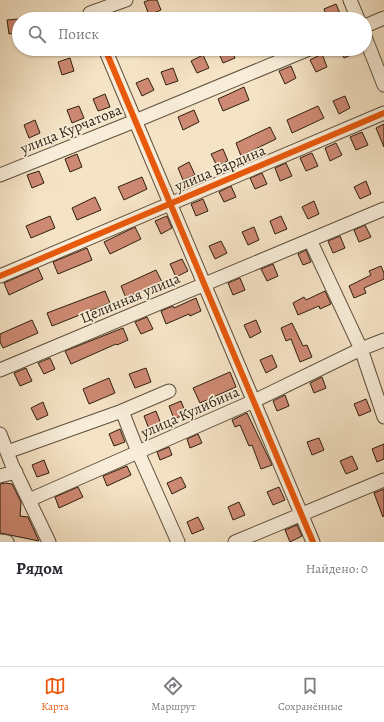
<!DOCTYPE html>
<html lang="ru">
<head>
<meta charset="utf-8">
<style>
	:root { --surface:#fff; --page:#f7f7f7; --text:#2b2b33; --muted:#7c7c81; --line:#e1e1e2; --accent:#ea580c }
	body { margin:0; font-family:Alegreya,serif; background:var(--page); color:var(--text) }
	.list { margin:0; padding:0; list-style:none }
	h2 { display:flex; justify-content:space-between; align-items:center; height:52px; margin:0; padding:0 16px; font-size:17px }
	h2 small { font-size:13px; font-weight:400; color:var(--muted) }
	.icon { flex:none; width:22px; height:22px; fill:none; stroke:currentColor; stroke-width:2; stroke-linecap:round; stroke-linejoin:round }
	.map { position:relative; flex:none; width:384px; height:542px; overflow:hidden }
	.search { position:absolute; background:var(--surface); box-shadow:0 1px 3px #0004; left:12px; right:12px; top:12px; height:44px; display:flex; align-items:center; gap:10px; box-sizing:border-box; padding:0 14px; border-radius:22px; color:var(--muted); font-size:15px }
	.sheet { height:124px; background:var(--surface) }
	nav { display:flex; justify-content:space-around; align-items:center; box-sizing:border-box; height:56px; border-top:1px solid var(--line); background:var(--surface); font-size:11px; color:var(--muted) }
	nav a { display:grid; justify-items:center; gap:2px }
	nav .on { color:var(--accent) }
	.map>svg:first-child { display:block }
	.building { fill:#ce8973; stroke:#2d1f0e }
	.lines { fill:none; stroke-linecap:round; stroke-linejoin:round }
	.minor-casing { stroke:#5f503c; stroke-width:15 }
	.minor { stroke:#f8edd9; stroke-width:13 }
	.cycleway-casing { stroke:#f8edd9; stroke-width:8 }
	.cycleway { stroke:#e8590c; stroke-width:6 }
	.labels { text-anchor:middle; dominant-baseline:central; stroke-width:3.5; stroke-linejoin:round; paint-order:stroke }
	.street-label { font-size:15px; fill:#2d1f0e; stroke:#f8edd9 }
</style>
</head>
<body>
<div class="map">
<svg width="384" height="542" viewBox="0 0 384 542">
	<rect width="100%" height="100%" fill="#f5e3c5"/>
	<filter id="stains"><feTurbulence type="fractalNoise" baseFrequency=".005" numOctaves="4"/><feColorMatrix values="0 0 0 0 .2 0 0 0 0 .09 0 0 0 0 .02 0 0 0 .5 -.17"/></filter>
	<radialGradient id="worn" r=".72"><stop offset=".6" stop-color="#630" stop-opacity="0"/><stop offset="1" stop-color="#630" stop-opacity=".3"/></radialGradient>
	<path class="building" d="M149,0H157L161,10L149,15L144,2Z
		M336,4L341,16L328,19L324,9Z
		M19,19V32L9,34L7,20Z
		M217,49H231L235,58L223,63Z
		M340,49H361L362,50L344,58Z
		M322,54L327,67L316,72L310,60Z
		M203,55L209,68L197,73L191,61Z
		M70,58L74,71L62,75L58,62Z
		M291,66L296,78L285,84L279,71Z
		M173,68L178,81L166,85L161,72Z
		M148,78L154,90L142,96L136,83Z
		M244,87L249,100L223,111L218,99Z
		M105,94L110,107L98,111L93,99Z
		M345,96L350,108L339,114L333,101Z
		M79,106L84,118L72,123L67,110Z
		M318,106L324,118L292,133L287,120Z
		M194,110L199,122L183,130L178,117Z
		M35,120L40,133L29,138L24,125Z
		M384,124V147L376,128Z
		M270,127L276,139L241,156L236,143Z
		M362,132L368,145L356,150L350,137Z
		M336,143L342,155L330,161L325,148Z
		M223,149L228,161L217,166L211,154Z
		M312,153L318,166L306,171L300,158Z
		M77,154L82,167L70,172L65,159Z
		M189,162L195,175L183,180L178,168Z
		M286,163L292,176L280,181L275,168Z
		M39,171L44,183L32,188L27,175Z
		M262,173L267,184L255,189L250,178Z
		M142,177L147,189L124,200L118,187Z
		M366,181L371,194L360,199L354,187Z
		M231,186L236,197L224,202L219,192Z
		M95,197L101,210L77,220L72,208Z
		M203,199L208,211L196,216L191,204Z
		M314,201L319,214L308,219L302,207Z
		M50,216L55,228L31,238L26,226Z
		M167,216L172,228L161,234L155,221Z
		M281,216L287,229L275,234L270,221Z
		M365,225L371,237L359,242L354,230Z
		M135,227L141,239L110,254L104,242Z
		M254,227L259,240L248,245L242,232Z
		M340,236L345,248L333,253L328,241Z
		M221,241L227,253L215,259L209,246Z
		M87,248L92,260L58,274L53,262Z
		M306,250L311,262L303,265L298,254Z
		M182,259L188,271L176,277L170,264Z
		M273,264L278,276L267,281L261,269Z
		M381,266L384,273V279L364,288L366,293L354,298L349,286L371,275L369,271Z
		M38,268L43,279L9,295L4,283Z
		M156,270L162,282L126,298L121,286Z
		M240,278L245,290L233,295L228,283Z
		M105,291L110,303L52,326L47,313Z
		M325,291L331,304L320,309L319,306L298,315L293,303L304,297L306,300Z
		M196,298L201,311L190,316L189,314L166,324L161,311L173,306L174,308Z
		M147,317L153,329L141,334L135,322Z
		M32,320L38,333L3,348L0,342V334Z
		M256,320L261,332L250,338L244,325Z
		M292,323L303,346L307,345L312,357L300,362L291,339L286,341L281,328Z
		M123,328L128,340L117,345L116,344L71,364L65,351Z
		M272,355L277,367L266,373L260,360Z
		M50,358L55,369L44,374L38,363Z
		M26,368L32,381L20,386L14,373Z
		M146,368L151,382L135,388L129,374Z
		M230,372L236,387L200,403L193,388Z
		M322,377L326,388L314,393L310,383Z
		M109,378L115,393L89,404L83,389Z
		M285,395L289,406L277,411L273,401Z
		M366,399L371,411L359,416L354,404Z
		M181,401L186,414L174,419L169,406Z
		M43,402L48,415L37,420L31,408Z
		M156,411L161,424L149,429L144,416Z
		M247,413L272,465L261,469L252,445L249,446L240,425L235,427L232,420Z
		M120,429L125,442L114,446L109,434Z
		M198,434L202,443L190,448L187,439Z
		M319,438L324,450L312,455L307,442Z
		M384,444V459L377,462L372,449Z
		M169,447L172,455L160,460L157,452Z
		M352,456L358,469L346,474L340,461Z
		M44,460L49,473L37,477L32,465Z
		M127,466L131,475L107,486L103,476Z
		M181,477L186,487L172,494L167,483Z
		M5,483L12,484L21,502L20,516L28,517L39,541L0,533V484Z
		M78,487L83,497L59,508L55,497Z
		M279,487L285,500L273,505L267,492Z
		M384,489V516L383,517L374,493Z
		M239,502L245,515L233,520L228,507Z
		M198,517L204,529L192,534L187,522Z
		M297,525L302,536L290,542L285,530Z"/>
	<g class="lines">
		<defs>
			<path id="minor" d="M350,0L358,19
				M90,13L126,0
				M365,26L384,18
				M365,37L384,85
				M105,49L313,542
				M0,175L135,121L309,49
				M310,240L361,349L384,417
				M0,276L384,113
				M0,370L384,209
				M122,411L169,391
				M0,434L12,465L49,542
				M7,452L122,411L138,452L178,542
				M0,476L16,472
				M29,500L254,401L361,349L384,340
				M0,541L7,542
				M235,542L384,480"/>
		</defs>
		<use href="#minor" class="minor-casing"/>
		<use href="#minor" class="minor"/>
		<defs>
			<path id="cycleway" d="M105,49L313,542
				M0,276L384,113"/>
		</defs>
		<use href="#cycleway" class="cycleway-casing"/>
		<use href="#cycleway" class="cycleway"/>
	</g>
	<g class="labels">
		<g class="street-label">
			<text transform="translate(71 129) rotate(-22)">улица Курчатова</text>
			<text transform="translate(220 168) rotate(-23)">улица Бардина</text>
			<text transform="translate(130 298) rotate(-23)">Целинная улица</text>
			<text transform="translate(190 412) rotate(-24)">улица Кулибина</text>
		</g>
	</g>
	<rect width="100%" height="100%" filter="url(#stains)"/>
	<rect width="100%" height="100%" fill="url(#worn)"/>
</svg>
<div class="search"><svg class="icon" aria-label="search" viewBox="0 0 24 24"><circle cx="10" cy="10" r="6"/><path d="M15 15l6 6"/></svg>Поиск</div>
</div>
<section class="sheet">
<h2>Рядом<small>Найдено: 0</small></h2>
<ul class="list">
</ul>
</section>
<nav>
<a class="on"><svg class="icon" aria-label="map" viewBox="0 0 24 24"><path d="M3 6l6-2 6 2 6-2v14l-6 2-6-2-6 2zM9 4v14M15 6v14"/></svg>Карта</a>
<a><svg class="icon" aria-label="directions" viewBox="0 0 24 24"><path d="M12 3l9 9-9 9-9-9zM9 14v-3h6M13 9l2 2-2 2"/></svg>Маршрут</a>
<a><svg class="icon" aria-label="saved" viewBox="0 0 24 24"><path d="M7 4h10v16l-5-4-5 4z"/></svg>Сохранённые</a>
</nav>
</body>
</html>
